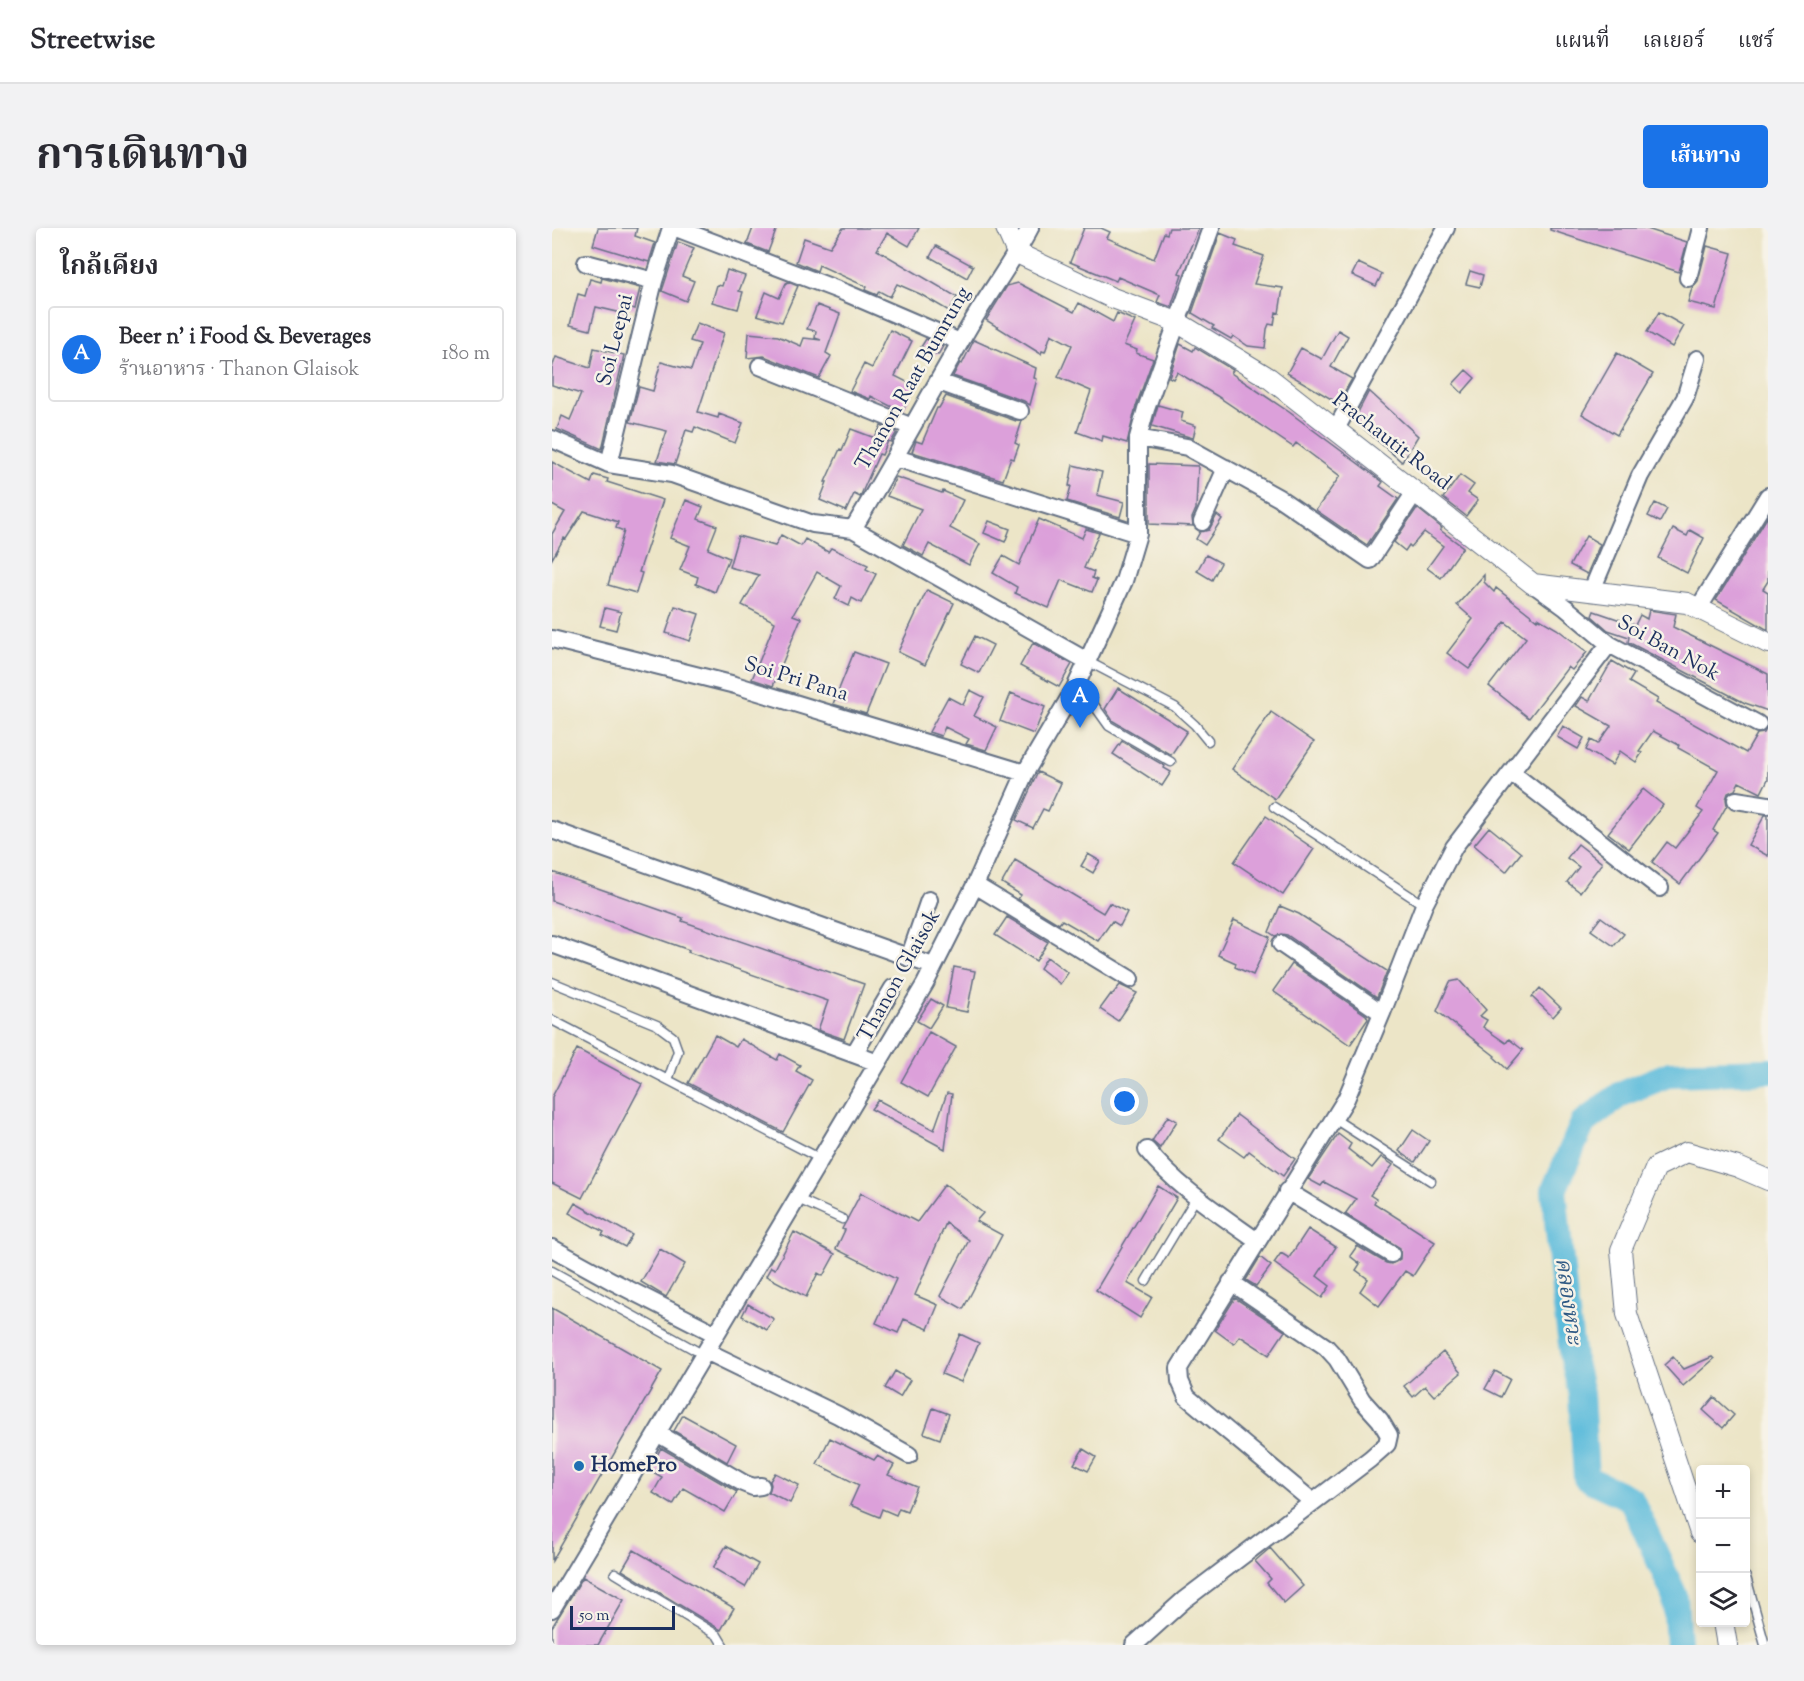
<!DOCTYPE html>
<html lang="th">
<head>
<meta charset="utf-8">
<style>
	:root { --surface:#fff; --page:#f2f2f3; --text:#2b2b33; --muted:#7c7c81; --line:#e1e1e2; --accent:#1a73e8 }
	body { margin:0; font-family:"Sorts Mill Goudy","Noto Serif Thai",serif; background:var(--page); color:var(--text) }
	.controls { position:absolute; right:18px; bottom:18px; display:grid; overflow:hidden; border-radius:6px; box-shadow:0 3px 9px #0003 }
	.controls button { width:54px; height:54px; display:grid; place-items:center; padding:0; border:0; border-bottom:2px solid var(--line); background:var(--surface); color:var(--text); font:30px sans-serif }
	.scale { position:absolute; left:18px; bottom:15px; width:105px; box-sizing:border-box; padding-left:6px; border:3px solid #1b2f5e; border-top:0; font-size:16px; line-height:21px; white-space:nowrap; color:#1b2f5e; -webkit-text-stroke:4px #f7f3e8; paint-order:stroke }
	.you { position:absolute; left:573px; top:874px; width:21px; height:21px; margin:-15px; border:4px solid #fff; border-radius:50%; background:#1a73e8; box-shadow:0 0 0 9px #1a73e833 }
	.badge { display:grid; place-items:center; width:39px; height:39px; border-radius:50%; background:var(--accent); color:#fff; font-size:20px; font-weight:700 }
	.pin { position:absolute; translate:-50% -50px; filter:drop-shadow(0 2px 3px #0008) }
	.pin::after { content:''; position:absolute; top:32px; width:21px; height:18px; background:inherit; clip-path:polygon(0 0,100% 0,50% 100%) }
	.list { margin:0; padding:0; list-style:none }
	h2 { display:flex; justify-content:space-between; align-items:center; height:78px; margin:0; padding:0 24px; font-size:26px }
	h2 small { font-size:20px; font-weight:400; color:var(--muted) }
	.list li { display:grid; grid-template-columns:39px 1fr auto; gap:18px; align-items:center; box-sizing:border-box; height:96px; margin:0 12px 12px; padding:0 12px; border:2px solid var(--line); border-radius:6px }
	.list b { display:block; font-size:22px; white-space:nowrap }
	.list p { margin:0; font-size:20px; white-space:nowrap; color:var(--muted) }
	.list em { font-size:20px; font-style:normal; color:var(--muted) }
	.icon { flex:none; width:33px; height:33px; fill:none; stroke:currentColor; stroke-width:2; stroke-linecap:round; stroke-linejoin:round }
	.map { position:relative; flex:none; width:1216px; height:1417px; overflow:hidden; border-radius:6px }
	header { display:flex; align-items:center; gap:36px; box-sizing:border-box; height:84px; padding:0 30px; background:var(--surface); border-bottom:2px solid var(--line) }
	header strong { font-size:28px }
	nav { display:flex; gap:33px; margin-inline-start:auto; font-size:21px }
	.intro { display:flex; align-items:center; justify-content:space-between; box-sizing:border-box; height:144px; padding:0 36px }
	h1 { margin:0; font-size:42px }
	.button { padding:15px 27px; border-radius:6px; background:var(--accent); color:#fff; font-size:21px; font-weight:700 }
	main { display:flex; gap:36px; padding:0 36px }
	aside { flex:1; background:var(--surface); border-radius:6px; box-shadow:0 3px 9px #0003 }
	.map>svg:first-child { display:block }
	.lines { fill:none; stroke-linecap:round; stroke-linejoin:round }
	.river { stroke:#5dbcdb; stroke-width:26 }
	.building { fill:#dca0da }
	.service-casing { stroke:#646f83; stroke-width:11 }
	.minor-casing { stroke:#646f83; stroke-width:20 }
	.tertiary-casing { stroke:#646f83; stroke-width:22 }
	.service { stroke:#fff; stroke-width:8 }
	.minor { stroke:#fff; stroke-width:16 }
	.tertiary { stroke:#fff; stroke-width:20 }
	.poi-dot { fill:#1f6fb2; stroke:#f7f3e8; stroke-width:2 }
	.labels { text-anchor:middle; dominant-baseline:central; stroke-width:5; stroke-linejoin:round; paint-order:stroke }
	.street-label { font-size:21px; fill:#1b2f5e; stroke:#f7f3e8 }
	.poi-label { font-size:21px; font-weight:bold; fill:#1b2f5e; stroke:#f7f3e8; text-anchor:start }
	.water-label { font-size:22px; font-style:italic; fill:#2f5984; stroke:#f7f3e8 }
</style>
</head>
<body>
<header>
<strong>Streetwise</strong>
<nav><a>แผนที่</a><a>เลเยอร์</a><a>แชร์</a></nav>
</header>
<div class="intro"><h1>การเดินทาง</h1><a class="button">เส้นทาง</a></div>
<main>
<aside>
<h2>ใกล้เคียง<small></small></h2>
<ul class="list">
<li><span class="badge">A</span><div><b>Beer n' i Food &amp; Beverages</b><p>ร้านอาหาร · Thanon Glaisok</p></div><em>180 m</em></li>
</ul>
</aside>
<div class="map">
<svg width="1216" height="1417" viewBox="0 0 1216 1417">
	<rect width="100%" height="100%" fill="#f7f3e8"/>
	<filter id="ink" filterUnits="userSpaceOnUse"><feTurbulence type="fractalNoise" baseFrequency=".0167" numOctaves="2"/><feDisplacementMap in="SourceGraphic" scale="12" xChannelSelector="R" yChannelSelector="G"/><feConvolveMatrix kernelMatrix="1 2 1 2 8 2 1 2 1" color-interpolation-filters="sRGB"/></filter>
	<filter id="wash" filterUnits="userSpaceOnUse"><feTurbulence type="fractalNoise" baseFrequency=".008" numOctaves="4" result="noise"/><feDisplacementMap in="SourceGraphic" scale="24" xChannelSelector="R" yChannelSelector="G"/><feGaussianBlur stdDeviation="1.35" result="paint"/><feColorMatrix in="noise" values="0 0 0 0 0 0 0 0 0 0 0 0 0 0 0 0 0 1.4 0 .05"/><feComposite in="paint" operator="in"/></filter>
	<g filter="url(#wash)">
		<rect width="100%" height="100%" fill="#ece5c7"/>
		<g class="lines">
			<path class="river" d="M1126,1417L1123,1368L1079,1271L1034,1250L1029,1166L1021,1130L1013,1072L1002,962L1031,895L1069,866L1118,846L1216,843"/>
		</g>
		<g id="blocks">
			<path class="building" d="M46,0H85L83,8L103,15L97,34L41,17Z
				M201,0H225L216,24L195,16Z
				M291,0H367L357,18L335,5L325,22L405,69L397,83L368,66L345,56L338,69L327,63L325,67L313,62L315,59L267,37L265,43L244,34L252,10L278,19Z
				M532,0H549L558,4L555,10L602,31L612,5L615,6L617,0H647L627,45L630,46L619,79L605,74L608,67L566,49L564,53L518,34Z
				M998,0H1092L1135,14L1127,44L998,2Z
				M668,5L685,12L683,18L712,28L702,56L731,60L727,85L724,84L722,97L717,96L715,101L713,120L696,118L681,108L679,111L660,100L662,98L640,85Z
				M126,14L142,20L130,48L142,53L134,73L110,63Z
				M384,18L421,38L415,50L378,29Z
				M1155,18L1180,25L1164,81L1136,74L1140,60L1146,53Z
				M806,35L830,46L824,58L800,47Z
				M175,42L193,48L187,63L191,64L186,81L160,74L165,57L170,58Z
				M918,43L931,47L928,59L914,56Z
				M50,50L88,60L83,81L76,79L74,86L44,79L38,102L18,97L26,66L33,68L38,51L49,54Z
				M236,54L246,58L230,94L205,87L214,64L227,70L234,55Z
				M466,55L522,84L527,75L561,94L565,85L583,93L572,117L585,122L584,125L601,131L584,178L575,215L551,208L550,213L525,204L539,163L506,149L520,117L499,106L493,124L490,123L489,126L434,92L455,58Z
				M265,77L288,86L274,125L279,128L267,150L212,128L195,130L197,105L226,108L249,118L252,110L269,112L263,110L264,103L255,101Z
				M1107,84L1132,98L1120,119L1095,104Z
				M145,95L172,105L146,184L166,190L167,186L191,195L183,215L143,199L141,204L134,202L123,236L105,233L115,203L78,194L87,159L101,163L109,134L139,142L148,116L138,113Z
				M338,102L360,113L343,148L363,158L350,184L319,168L318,171L298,163L312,136L320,140Z
				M786,102L796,108L779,139L800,151L786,175L735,145L749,120L770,131Z
				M374,111L391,118L386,127L369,119Z
				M422,112L484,140L482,150L485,151L478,177L472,173L401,148L408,135L410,136Z
				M628,116L641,123L643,119L681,142L679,145L737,184L831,254L828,258L846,271L815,317L764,282L788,248L744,215L741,219L665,168L625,144L621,151L617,149Z
				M42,120L72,127L50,221L5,201L10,188L18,192L29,166L0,157V140L4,129L38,140Z
				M1065,125L1101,146L1065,207L1030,186Z
				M914,142L923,150L910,165L901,156Z
				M817,163L866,208L850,234L802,192Z
				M394,168L464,193H470L463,215L467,217L462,231L459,230L451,252L360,224L364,213L370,215L385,180H387Z
				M606,177L631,184L629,193L644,198L641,210L600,198Z
				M329,198L345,204L339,214L336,213L330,227L327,226L308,269L302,266L294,283L268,272L275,254H273L288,221L290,222L299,201L323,210Z
				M0,234L39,255L42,247L56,251L55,254L111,272L87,344L90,345L84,365L56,357L72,303L64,300L66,294L32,283L14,311L12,310L0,331V306L13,284L0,277Z
				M597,236L646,238L644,281L640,290L641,298L597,296Z
				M521,237L550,244L545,267L572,274L568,289L515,273L519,258H517Z
				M908,247L922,257L916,265L926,272L914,288L891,270Z
				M344,249L390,265L391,263L411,272L398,300L428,316L417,337L377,316L371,328L351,317L369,281L335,268Z
				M134,272L151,279L146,291L165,298L156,321L177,330L163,364L144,356L146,349L128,342L138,318L118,310Z
				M1103,275L1115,281L1108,294L1096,288Z
				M865,280L890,300L888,302L911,319L889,350L875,340L891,318L872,304L859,319L857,317L853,323L842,314Z
				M665,287L670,291L653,317L644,311L648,304L657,302Z
				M1216,288V353L1211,361L1216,364V402L1164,372Z
				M487,291L530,310L534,301L547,305L532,340L542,344L540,350L545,352L540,364L509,352L497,380L463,365L465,359L441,345L451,328L467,337Z
				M437,293L458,301L453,314L432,305Z
				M1121,301L1135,308L1138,302L1152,310L1135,345L1106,330Z
				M229,307L249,318L253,311L276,324L279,320L316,337L314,341L324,346L309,375L300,370L297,378L283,371L289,358L265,344L241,387L249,390L221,458L200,451L223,394L190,377L207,347L177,339L186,308L223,318Z
				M1034,308L1048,316L1035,346L1018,337Z
				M654,327L669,335L660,352L645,343Z
				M932,347V354L942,364L944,360L985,392L986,390L1005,401L1035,424L1020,442L1016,439L977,490L937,458L974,410L953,394L917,441L895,425L921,391L905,377Z
				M375,362L402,375L373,437L346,424Z
				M123,378L147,386L138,413L114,405Z
				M53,380L69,384L64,402L48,398Z
				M1097,382L1124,386L1121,399L1216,446V483L1193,475L1076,414L1077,409L1056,402L1040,388L1042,383L1083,397L1088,387L1095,391Z
				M423,408L441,417L427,445L409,436Z
				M481,415L520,436L507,459L468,438Z
				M302,424L334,436L314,486L281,476Z
				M1060,433L1082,446L1077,454L1106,471L1104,475L1194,525L1205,506L1212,505L1216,498V551L1209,565L1187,554L1183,562L1176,565L1174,571L1175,577L1161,602L1166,605L1128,656L1100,634L1115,614L1123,620L1151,584L1145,580L1166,542L1126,520L1127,517L1101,503L1087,523L1090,525L1084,534L1068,523L1060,537L1034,522L1039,512L1046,516L1059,498L1024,478L1030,469L1037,473Z
				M566,460L635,503L619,527L561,493L553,481Z
				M418,462L432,469L422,488L445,499L434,522L414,516L417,511L393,499L389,508L377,504L396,469L411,477Z
				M459,465L493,479L482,506L448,493Z
				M719,484L762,514L723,571L680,541Z
				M1011,498L1032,510L1026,521L1005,509Z
				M570,513L613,538L612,540L619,544L610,558L561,526Z
				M486,544L509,555L496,583L491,581L481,600L464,592Z
				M1091,561L1111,577L1077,621L1056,605Z
				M1213,587H1216V628L1196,617Z
				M714,588L762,621L731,667L682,634Z
				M937,599L969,625L954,644L922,617Z
				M1026,616L1050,635L1028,664L1015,654L1027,639L1015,630Z
				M536,626L548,633L541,645L529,638Z
				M463,632L551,685L557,675L575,684L568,698L560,693L546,713L510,692L507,696L466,671L469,667L450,655Z
				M0,644L131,690L130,693L312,756L292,811L266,802L276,773L136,724L137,722L0,673Z
				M728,678L747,686L835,743L825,769L735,707L729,706L723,708L717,704Z
				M455,689L496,714L484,733L443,707Z
				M1049,689L1072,706L1062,718L1039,702Z
				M682,692L718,709L701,747L683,739L684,735L666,727Z
				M495,729L516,745L508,756L488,740Z
				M740,736L814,787L816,791L798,817L721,763Z
				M402,739L423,743L415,784L394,780Z
				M907,752L934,782L928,788L935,792L931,799L954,815L957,811L971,822L955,841L942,829L943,828L885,783L898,754Z
				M568,757L585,765L566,793L548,781L559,766L560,767Z
				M988,760L1009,780L1001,789L980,769Z
				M379,771L391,778L377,800L365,793Z
				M377,804L404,819L376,869L349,854Z
				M163,807L184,819L189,811L225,832L228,826L248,837L244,843L260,852L231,904L136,855Z
				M25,821L90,856L30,970L0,955V869Z
				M395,865L400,866L393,921L319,881L326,872L382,902Z
				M685,887L743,931L731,948L697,923L692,929L667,911Z
				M616,888L625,893L608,920L600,913Z
				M861,902L877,913L863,934L847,923Z
				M786,906L799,916L796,921L820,940L829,929L841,937L818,967L824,971L822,975L883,1014L861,1048L853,1043L827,1078L808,1063L816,1051L804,1042L808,1036L798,1028L805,1018L834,1035L839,1036L848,1031V1020L793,986L804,971L772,954L769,958L756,951Z
				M393,956L431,985L424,993L450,1007L411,1081L388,1068L417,1012L394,995L363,1067L386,1077L376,1101L352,1091L346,1105L324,1095L344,1051L284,1021L293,1002L290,1001L309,965L365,994Z
				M606,958L625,970L575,1055L600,1069L588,1090L544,1062Z
				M23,975L80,1007L73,1019L50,1007L52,1004L17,985Z
				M756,1001L784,1019L765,1048L778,1058L770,1070L722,1035L729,1025L737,1030Z
				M242,1004L283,1026L271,1048L266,1045L254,1069L214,1048L219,1039L223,1041Z
				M108,1021L133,1036L114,1069L89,1054Z
				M708,1029L719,1038L704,1058L694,1052Z
				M683,1070L733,1103L717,1127L688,1108L682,1116L663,1102Z
				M196,1076L222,1091L215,1102L190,1088Z
				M0,1080L110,1143L0,1333Z
				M408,1106L427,1115L409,1154L390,1146Z
				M891,1124L909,1145L882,1168L873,1158L861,1169L852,1158Z
				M1121,1129L1132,1141L1160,1129L1162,1131L1131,1158L1112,1137Z
				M343,1143L358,1152L348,1169L333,1160Z
				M943,1143L958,1151L949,1169L933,1161Z
				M1162,1169L1182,1187L1171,1200L1151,1182Z
				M381,1180L397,1186L388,1211L372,1205Z
				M131,1187L184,1216L175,1234L122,1203Z
				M278,1210L322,1232L325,1228L342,1237L336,1247L365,1259L355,1283L347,1280L344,1287L330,1281L327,1289L298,1277L307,1257L265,1236Z
				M109,1220L185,1264L173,1284L131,1260L121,1277L101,1265L110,1249L97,1242Z
				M531,1221L544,1229L536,1243L522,1236Z
				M223,1245L247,1257L238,1275L217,1264L219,1257L218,1253Z
				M174,1318L206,1336L193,1359L161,1340Z
				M718,1320L751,1358L732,1375L715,1355L719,1351L703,1333Z
				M82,1322L182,1380L169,1402L70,1342Z
				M31,1349L72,1372L46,1417H0V1399Z"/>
		</g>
	</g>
	<g filter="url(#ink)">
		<use href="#blocks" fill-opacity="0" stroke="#646f83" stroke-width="1.5"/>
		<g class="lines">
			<defs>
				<path id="service" d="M535,433L623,479L643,497L656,513
					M523,460L537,470L557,498L619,534
					M722,579L872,677
					M0,754L105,797L121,809L126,823L116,852
					M0,792L269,931
					M781,890L879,953
					M246,971L290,991
					M0,1043L152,1127
					M594,1053L644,970
					M63,1345L165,1407L171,1417
					M1194,1349L1213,1417"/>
				<path id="minor" d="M124,0L294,65L408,114
					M34,35L102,53
					M1136,50L1149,0
					M208,138L360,199
					M387,154L468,183
					M784,201L894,0
					M586,210L635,219L727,270L818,332L863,264
					M0,211L57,236L120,246L261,296L301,301L535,433
					M344,230L586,306
					M57,236L102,53L119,0
					M650,294L674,240
					M301,301C342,233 380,162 420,94C439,62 461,33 478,0
					M981,356L1014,380L1057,416L1206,496
					M1040,362L1088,248L1133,170L1145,131
					M1146,381L1216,268
					M0,411L183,457L473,545
					M960,545L1108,660
					M1184,572L1216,577
					M0,602L381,738
					M423,657L578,751
					M0,716L326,835
					M729,716L830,785
					M357,730L377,672
					M302,826L341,760
					M595,922C625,959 666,985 705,1013
					M735,963L839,1026
					M0,1020L60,1053L164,1106
					M154,1123L286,1187L357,1227
					M105,1205L191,1255L201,1259L209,1258
					M761,1274L635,1169L628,1153L627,1140L794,871L830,785L872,677L902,619L1057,416
					M0,1381L373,756L423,657L473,545L523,460L572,353L586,306V210L594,181L659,0
					M582,1417L632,1372L818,1231L835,1216L837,1207L828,1192L810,1172L785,1131L774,1119L679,1054"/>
				<path id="tertiary" d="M454,0L465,25L558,69L625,94L717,150L981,356L1135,375L1216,415
					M1148,1305L1075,1086L1069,1022L1104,939L1135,924L1186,939L1216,952
					M1171,1394L1175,1417"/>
			</defs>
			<use href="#service" class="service-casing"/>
			<use href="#minor" class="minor-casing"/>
			<use href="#tertiary" class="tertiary-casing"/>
			<use href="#service" class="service"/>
			<use href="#minor" class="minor"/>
			<use href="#tertiary" class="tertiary"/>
		</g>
	</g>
	<circle class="poi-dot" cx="27" cy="1238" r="6"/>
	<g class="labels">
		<g class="street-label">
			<text transform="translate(64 112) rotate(-76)">Soi Leepai</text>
			<text transform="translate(362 151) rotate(-60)">Thanon Raat Bumrung</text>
			<text transform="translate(839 214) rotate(38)">Prachautit Road</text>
			<text transform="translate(1116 421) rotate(29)">Soi Ban Nok</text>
			<text transform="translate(244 452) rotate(17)">Soi Pri Pana</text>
			<text transform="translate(348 748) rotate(-61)">Thanon Glaisok</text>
		</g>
		<g class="poi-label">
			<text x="39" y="1238">HomePro</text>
		</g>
		<g class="water-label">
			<text transform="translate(1015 1073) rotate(82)">คลองหวะ</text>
		</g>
	</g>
</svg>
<div class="controls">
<button>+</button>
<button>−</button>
<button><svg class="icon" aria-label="layers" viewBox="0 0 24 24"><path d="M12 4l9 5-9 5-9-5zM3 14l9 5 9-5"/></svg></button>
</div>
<div class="scale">50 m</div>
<div class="you"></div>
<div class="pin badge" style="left:528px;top:500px">A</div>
</div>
</main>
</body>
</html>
